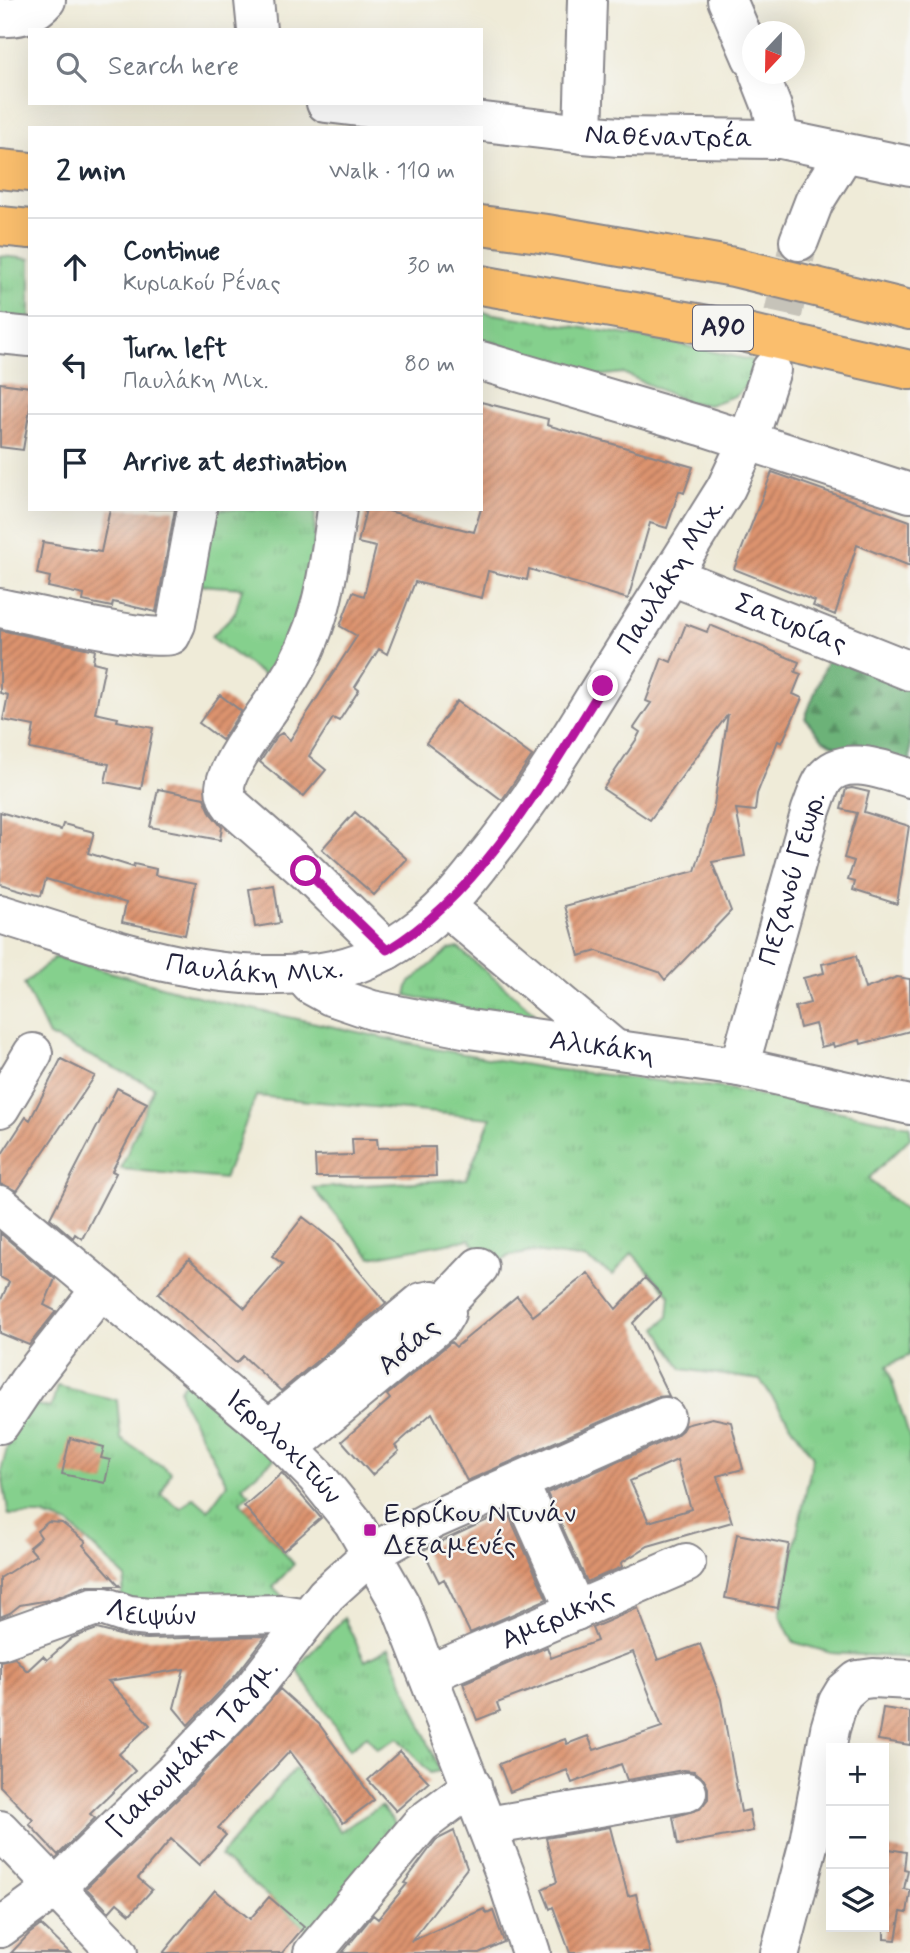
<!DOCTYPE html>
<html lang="en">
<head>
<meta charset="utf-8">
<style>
	:root { --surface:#fff; --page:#f6f6f7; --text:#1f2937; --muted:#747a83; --line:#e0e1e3 }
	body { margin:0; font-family:Mynerve,sans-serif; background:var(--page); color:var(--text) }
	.controls { position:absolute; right:21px; bottom:21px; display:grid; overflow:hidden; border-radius:0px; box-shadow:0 7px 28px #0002 }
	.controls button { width:63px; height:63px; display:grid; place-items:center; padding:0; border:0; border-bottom:2px solid var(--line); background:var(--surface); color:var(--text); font:35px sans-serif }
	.compass { position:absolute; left:742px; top:21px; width:63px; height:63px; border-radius:50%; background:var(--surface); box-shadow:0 7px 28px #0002; rotate:202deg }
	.stop { position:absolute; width:21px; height:21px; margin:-16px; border:5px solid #b5179e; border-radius:50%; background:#fff }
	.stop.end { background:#b5179e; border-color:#fff; box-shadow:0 2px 7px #0008 }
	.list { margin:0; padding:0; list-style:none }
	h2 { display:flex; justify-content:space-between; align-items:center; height:91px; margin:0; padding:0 28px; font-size:30px }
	h2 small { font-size:23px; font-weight:400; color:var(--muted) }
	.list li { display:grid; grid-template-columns:46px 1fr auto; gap:21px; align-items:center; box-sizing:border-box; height:98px; padding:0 28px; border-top:2px solid var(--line) }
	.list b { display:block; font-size:26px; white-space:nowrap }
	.list p { margin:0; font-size:23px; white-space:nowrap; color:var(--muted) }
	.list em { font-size:23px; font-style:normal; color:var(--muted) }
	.icon { flex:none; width:38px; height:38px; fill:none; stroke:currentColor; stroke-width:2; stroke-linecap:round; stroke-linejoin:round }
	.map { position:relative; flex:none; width:910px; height:1953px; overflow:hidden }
	.search { position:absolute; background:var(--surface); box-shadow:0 7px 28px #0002; left:28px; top:28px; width:455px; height:77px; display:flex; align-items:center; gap:18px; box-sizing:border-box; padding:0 24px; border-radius:0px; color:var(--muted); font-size:26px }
	.panel { position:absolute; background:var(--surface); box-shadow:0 7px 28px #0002; left:28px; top:126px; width:455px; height:385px; border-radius:0px }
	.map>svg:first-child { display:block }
	.grass { fill:url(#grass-tufts); stroke:#547964; stroke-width:2 }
	.forest { fill:url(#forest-firs); stroke:#476a5a; stroke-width:2 }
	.building { fill:url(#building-hatch); fill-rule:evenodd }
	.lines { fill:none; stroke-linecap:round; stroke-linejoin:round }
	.minor-tunnel { stroke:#c6c3b9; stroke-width:38; stroke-dasharray:38 19; stroke-linecap:butt }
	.minor-casing { stroke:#88868a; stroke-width:42 }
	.highway-casing { stroke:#88868a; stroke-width:42 }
	.minor { stroke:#fff; stroke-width:38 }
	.highway { stroke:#fabe6d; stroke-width:38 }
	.route { stroke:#b5179e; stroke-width:9 }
	.poi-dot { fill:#b5179e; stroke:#f6f6f2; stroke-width:2.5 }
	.labels { text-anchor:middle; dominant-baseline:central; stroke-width:5; stroke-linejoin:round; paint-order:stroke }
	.shield { fill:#f6f6f2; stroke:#626272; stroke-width:2 }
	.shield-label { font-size:26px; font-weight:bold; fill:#22223b }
	.street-label { font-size:28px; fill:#22223b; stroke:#f6f6f2 }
	.poi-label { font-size:28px; fill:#22223b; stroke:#f6f6f2; text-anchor:start }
</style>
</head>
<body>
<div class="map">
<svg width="910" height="1953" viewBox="0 0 910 1953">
	<defs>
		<pattern id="grass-tufts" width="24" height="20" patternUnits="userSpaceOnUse" patternTransform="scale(1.75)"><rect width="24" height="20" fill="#85d08d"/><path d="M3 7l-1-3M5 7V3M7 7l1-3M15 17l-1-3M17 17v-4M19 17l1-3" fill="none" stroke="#73b27b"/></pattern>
		<pattern id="forest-firs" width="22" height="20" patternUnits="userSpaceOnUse" patternTransform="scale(1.75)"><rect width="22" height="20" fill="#6cb278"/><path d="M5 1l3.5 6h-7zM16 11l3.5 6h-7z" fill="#589064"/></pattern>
		<pattern id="building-hatch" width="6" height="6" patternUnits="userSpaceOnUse" patternTransform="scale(1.75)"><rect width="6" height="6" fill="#dc936e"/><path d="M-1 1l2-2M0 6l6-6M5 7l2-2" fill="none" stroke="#b2785c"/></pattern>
	</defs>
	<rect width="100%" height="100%" fill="#f6f6f2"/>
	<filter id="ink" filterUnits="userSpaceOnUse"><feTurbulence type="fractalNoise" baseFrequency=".0143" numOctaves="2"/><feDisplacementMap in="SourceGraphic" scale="14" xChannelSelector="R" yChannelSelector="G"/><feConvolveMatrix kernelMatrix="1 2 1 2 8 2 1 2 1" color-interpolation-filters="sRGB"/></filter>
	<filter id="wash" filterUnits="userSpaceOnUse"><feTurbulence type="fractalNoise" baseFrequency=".00686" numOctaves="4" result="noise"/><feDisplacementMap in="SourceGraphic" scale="28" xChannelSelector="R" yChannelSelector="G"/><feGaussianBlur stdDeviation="1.57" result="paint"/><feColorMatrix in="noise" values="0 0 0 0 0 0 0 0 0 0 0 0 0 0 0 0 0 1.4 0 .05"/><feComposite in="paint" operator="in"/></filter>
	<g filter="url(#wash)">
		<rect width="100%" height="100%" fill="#efebd8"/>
		<path class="grass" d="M0,256L30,259V323L0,320Z
			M481,312L654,339L751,360L758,365L751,381L737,395L709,405L687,402L623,373L596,376L481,339Z
			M208,509H315L314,552L296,631L266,677L211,637L235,613L242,588L200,585Z
			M458,948L534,1012L531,1022L524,1023L406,995L409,983L450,949Z
			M55,957L216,1001L435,1049L551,1069L723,1088L910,1126V1138L868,1179L910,1214V1355L887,1366L910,1439V1658L831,1653L793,1642L780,1615L813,1457L760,1380L682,1369L657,1328L668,1317L670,1295L632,1253L613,1275L586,1259L533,1252L509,1256L491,1269L470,1239L371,1257L313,1188L466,1179L491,1118L256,1096L224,1179L121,1169L154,1087L49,1036L24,984Z
			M187,1380L274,1459L242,1486L250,1494L240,1502L294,1564L273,1587L286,1600L137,1606L121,1595L126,1578L69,1524L41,1515H9L1,1471L10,1436L27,1403L51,1408L57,1386L117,1400L121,1439L171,1472L161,1494L181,1509L193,1497L208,1510L227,1484L182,1400L180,1389Z
			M344,1618L365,1661L389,1648L440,1771L430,1773L398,1738L377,1749L367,1736L350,1749L296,1668Z
			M295,1768L340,1831L381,1806L402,1831L315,1936L220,1856Z"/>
		<path class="forest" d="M830,653L910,687V767L838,747L823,740L805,718Z"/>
		<g id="blocks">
			<path class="building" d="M0,383L30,387V408L23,450L0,447Z
				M481,402L548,419L547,425L693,467L684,493L679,491L667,528L650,523L628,599L529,569L527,580L488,571L482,598L415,582L387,654L379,649L355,687L359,690L339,721L333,718L309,756L326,770L303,797L260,762L277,736L282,733L290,740L357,636L340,626L353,592L364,596L376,547L358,543L366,509H380L474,532L481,509Z
				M772,472L910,521V566L857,545L835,615L813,606L815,601L734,569Z
				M110,509H175L156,612L113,602L112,607L83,601L84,595L48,587L50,577L37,574L43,542L101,552Z
				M686,624L707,632L710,625L799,662L795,672L801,674L793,694L802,698L782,743L778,741L757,794L755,811L736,809L745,856L712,862L731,911L665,980L659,972L597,951L579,956L565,906L695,871L713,812L728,714L650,820L603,789L636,740L640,732L634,728L651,703L646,701L662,658L671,662Z
				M0,630L95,650L93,662L105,665L95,713L118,718L117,721L153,728L141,789L105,782L109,764L30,749L34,726L3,720L8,695L0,693Z
				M220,695L241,711L222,740L199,723Z
				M457,701L532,756L502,800L426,743Z
				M852,788L869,792L864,812L909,826L897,904L853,890L855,882L848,880L854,861L844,858L857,813L841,809L846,789Z
				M158,789L204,798L211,814L222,827L220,840L150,827Z
				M0,812L61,830L63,824L94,832L88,853L133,867L134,864L156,869L155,875L196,883L185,935L122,922L126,903L46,879L41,896L0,884Z
				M355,812L407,859L374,895L322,849Z
				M274,885L280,923L255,927L249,889Z
				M856,956L865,989L897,977L910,979V1031L861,1044L860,1040L834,1047L833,1044L821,1047L815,1024L800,1028L795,1007L810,1003L803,978L824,973L822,964Z
				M61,1059L95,1076L17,1191L0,1184V1157L26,1117L30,1120Z
				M117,1088L147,1103L112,1171L116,1173L82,1239L75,1234L73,1238L50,1218Z
				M352,1139H377L378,1148L435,1147L436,1176L316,1177L315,1156L353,1155Z
				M303,1217L335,1242L386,1303L281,1391L243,1356L236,1363L158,1294L189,1259L245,1308L283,1264L272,1256Z
				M0,1233L55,1279L44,1305L56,1311L29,1345L0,1333V1302L9,1282L0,1277Z
				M588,1273L616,1309L645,1278L661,1294L633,1323L669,1396L656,1397L467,1481L432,1413L395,1446L399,1451L372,1475L342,1441L390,1399L387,1395L451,1342L456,1347L517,1296L533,1316Z
				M712,1418L731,1422L743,1469L717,1476L732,1522L648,1546L621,1563L622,1567L587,1582L547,1493L674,1437L682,1430L685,1425ZM677,1460L691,1509L649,1522L630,1481Z
				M70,1438L104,1447L101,1458L110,1460L105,1483L62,1474Z
				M282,1473L321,1518L283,1551L244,1506Z
				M507,1511L547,1599L470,1633L444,1579L439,1582L423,1550Z
				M48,1522L62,1523L86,1542L83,1545L120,1586H86L49,1600L20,1605L10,1613L0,1617V1578L36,1555L29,1547L41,1537L37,1531Z
				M737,1534L789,1544L778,1608L725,1598Z
				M638,1608L658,1660L700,1644L721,1699L741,1812L749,1810L753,1831L678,1845L673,1817L700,1809L708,1799V1788L704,1779L694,1771L683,1770L627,1780L621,1764L572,1783L567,1770L510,1792L499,1764L565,1739L567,1744L588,1736L594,1750L662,1727L633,1652L497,1703L500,1711L477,1720L463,1683L547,1647L551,1658L597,1641L592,1628Z
				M97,1629L127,1637L147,1639L266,1636L236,1675L188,1725L174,1708L184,1669L108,1681L150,1725L119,1754L135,1771L90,1814L95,1818L58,1855L29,1824L33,1820L0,1786V1661L15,1658L27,1671L43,1656L47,1660L72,1638Z
				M280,1689L319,1724L374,1800L343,1823L290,1751L218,1828L226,1835L199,1865L171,1839L138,1878L152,1890L130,1914L117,1903L109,1912L86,1888L191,1786Z
				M883,1708L910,1712V1745L878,1740Z
				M400,1751L429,1782L396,1811L368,1780Z
				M610,1827L628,1896L636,1894L650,1953H570L553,1907L550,1909L542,1889L557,1882L546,1838Z
				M454,1831L467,1868L411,1941L484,1909L487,1914L493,1911L504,1942L479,1953H342L373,1915L378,1919L407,1884L404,1883L436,1840Z
				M884,1848L906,1852L904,1869L908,1870L904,1889L910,1890V1894L907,1913L901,1912L896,1940L884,1939Z
				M215,1890L250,1919L269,1897L304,1927L282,1953H163Z
				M41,1925L70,1953H11L29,1934Z"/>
		</g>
	</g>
	<g filter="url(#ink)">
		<use href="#blocks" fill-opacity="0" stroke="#88868a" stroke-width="2"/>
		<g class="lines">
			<path class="minor-tunnel" d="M771,370L799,241"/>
			<defs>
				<g id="minor">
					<path d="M254,0L257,30"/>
					<path id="s1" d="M587,0L583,134L619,137L780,139L910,166"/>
					<path d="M727,0L752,58"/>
					<path d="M0,17C18,18 34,14 46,0"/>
					<path d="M759,74L772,107L780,139"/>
					<path d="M326,103L583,134"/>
					<path d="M799,241L814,202L844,154"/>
					<path d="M0,334L30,337"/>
					<path d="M481,361L702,426L910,493"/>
					<path d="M337,509C328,575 322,630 284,687C271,707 225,767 225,788C225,796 228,801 233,807L306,871L387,950"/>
					<path id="s2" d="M672,576L910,671"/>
					<path d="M0,608C29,614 151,642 171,635L176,624L197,509"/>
					<path d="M445,906L613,1048"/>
					<path id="s3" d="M0,914C104,946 211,987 321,972C359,967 392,950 421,927C447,907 467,882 486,857C530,803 566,745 602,686C643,620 685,554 726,488L748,441L771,370"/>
					<path id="s4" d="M301,973L311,985L331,996L372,1010L407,1017L469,1029L739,1067L910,1105"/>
					<path id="s5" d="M739,1067L811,810C815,800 818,788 824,779C843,753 886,771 910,778"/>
					<path d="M0,1108L33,1053"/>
					<path id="s6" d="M0,1205L269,1429L316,1476L353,1522L400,1604L507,1879L531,1953"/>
					<path d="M444,1304L479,1267"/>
					<path d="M0,1424L28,1382L101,1289"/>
					<path d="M269,1429L422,1302L432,1300L444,1304L446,1313L440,1323L289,1448"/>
					<path d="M519,1483L576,1611"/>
					<path id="s7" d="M0,1640L93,1607H105L129,1615L149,1617L281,1614L308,1618"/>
					<path id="s8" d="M429,1674L686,1563"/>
					<path d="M488,1826L687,1792"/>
					<path d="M0,1830L118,1953"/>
					<path id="s9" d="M0,1928L56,1887L175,1771L253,1689L326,1595L372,1553L430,1521L665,1417"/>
					<path d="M313,1953L421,1824L472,1786"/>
					<path d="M780,1953L809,1842L830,1729L838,1702L844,1692L858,1680L873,1678L910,1680"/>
				</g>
				<path id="highway" d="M0,169L30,172
					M481,225L547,234L734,267L910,310
					M0,226L30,229
					M481,285L725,328L910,370"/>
			</defs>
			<use href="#minor" class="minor-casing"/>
			<use href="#highway" class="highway-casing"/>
			<use href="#minor" class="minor"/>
			<use href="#highway" class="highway"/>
		</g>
	</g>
	<g class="lines" filter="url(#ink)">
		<path class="route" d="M306,871L387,950C480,895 547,776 603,686"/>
	</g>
	<rect class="poi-dot" x="363" y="1523" width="14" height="14" rx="3.5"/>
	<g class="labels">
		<rect class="shield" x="693" y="305.5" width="60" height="45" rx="5"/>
		<g class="shield-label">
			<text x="723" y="328">Α90</text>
		</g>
		<g class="street-label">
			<text stroke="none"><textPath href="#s1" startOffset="220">Ναθεναντρέα</textPath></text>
			<text stroke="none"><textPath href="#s3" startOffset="872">Παυλάκη Μιχ.</textPath></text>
			<text stroke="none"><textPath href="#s2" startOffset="128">Σατυρίας</textPath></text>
			<text stroke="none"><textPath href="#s5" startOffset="196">Πεζανού Γεωρ.</textPath></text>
			<text stroke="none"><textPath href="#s3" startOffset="262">Παυλάκη Μιχ.</textPath></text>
			<text stroke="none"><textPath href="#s4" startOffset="315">Αλικάκη</textPath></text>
			<text transform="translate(409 1347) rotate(-41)">Ασίας</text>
			<text stroke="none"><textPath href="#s6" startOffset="373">Ιερολοχιτών</textPath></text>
			<text stroke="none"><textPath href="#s7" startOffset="158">Λειψών</textPath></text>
			<text stroke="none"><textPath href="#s8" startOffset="140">Αμερικής</textPath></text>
			<text stroke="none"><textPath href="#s9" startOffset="264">Γιακουμάκη Ταγμ.</textPath></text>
		</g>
		<g class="poi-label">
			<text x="384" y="1514">Ερρίκου Ντυνάν<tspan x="384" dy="32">Δεξαμενές</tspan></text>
		</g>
	</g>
</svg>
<div class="controls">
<button>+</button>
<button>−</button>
<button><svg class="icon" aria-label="layers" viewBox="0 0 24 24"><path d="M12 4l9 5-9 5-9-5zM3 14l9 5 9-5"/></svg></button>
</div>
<svg class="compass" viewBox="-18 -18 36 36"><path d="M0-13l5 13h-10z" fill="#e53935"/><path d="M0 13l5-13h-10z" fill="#747a83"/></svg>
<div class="stop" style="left:306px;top:871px"></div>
<div class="stop end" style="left:603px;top:686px"></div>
<div class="search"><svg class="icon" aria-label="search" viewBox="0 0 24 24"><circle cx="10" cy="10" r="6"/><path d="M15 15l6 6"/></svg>Search here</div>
<section class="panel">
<h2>2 min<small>Walk · 110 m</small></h2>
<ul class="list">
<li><svg class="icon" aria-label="ahead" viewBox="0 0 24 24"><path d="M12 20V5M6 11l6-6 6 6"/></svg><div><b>Continue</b><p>Κυριακού Ρένας</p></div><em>30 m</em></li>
<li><svg class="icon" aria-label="left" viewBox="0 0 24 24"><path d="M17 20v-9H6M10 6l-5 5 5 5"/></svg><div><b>Turn left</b><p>Παυλάκη Μιχ.</p></div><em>80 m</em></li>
<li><svg class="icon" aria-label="arrive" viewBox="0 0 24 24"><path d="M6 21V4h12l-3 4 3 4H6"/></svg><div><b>Arrive at destination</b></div></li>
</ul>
</section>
</div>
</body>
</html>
